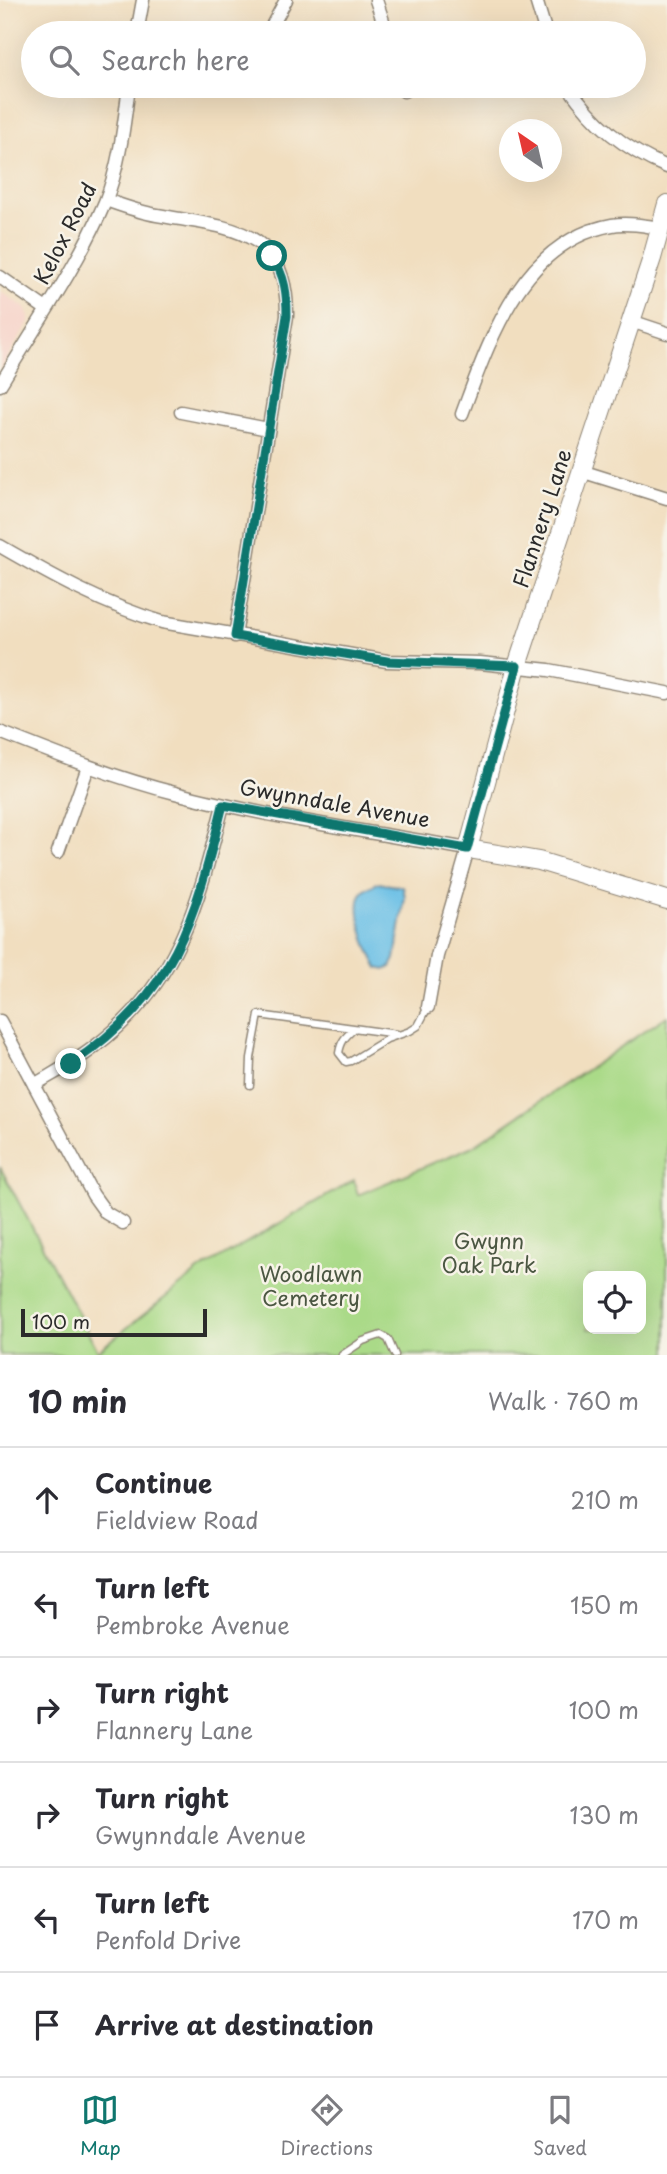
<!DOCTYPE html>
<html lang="en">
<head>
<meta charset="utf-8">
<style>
	:root { --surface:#fff; --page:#f7f7f7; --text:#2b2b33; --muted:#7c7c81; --line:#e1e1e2; --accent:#0f766e }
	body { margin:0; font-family:"Playpen Sans",sans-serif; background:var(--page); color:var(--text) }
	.controls { position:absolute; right:21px; bottom:21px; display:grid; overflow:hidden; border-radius:14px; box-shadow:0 7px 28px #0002 }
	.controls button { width:63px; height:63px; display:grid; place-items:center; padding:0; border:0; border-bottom:2px solid var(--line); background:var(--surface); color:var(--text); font:35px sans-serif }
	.compass { position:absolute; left:499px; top:119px; width:63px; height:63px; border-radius:50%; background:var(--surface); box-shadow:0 7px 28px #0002; rotate:326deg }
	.scale { position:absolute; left:21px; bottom:18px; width:186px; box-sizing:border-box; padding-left:7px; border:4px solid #2b2b2b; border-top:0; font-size:19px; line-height:24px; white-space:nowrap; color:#2b2b2b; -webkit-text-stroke:5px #f7f3e8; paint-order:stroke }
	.stop { position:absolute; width:21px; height:21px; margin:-16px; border:5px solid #0f766e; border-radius:50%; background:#fff }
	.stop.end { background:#0f766e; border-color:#fff; box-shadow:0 2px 7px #0008 }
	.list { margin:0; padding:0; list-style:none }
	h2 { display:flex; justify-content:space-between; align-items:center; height:91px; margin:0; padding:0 28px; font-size:30px }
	h2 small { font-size:23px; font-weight:400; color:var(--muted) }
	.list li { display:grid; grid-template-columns:46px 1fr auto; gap:21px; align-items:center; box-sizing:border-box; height:105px; padding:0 28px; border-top:2px solid var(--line) }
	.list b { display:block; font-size:26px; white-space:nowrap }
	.list p { margin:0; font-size:23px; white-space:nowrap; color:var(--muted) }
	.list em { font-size:23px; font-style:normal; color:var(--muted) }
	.icon { flex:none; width:38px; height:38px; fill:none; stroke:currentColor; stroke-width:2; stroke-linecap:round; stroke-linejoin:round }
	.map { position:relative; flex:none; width:667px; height:1355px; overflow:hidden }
	.search { position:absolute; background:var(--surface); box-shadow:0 7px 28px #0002; left:21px; right:21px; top:21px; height:77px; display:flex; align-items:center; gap:18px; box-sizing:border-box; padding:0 24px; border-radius:38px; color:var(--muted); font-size:26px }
	.sheet { height:721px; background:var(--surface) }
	nav { display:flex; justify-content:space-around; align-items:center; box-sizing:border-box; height:98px; border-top:2px solid var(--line); background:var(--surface); font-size:19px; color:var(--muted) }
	nav a { display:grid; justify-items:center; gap:4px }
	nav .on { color:var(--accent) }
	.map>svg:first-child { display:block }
	.built { fill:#f7d1c7 }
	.green { fill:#aada88; stroke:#6a825a; stroke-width:2; fill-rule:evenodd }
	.water { fill:#69bfe6; stroke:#4a7588; stroke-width:2 }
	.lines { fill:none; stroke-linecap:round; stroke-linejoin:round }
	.lane-casing { stroke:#8e8475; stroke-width:9 }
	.street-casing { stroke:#8e8475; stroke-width:15 }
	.secondary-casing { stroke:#8e8475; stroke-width:20 }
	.lane { stroke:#fff; stroke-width:6 }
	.street { stroke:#fff; stroke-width:12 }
	.secondary { stroke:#fff; stroke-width:18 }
	.route { stroke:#0f766e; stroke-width:9 }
	.labels { text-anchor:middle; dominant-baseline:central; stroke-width:5; stroke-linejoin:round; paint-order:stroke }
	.street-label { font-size:21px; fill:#2b2b2b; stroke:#f7f3e8 }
	.park-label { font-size:21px; fill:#4b5742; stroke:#f7f3e8 }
</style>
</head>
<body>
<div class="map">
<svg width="667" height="1355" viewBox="0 0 667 1355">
	<rect width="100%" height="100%" fill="#f7f3e8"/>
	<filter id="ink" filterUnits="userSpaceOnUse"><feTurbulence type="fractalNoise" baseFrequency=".0143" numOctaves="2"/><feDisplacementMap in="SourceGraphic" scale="14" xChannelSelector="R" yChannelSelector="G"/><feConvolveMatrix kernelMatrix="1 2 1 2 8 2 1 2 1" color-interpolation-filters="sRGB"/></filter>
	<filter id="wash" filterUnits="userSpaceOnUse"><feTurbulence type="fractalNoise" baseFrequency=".00686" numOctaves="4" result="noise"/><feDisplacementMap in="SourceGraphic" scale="28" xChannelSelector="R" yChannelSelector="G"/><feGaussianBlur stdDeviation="1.57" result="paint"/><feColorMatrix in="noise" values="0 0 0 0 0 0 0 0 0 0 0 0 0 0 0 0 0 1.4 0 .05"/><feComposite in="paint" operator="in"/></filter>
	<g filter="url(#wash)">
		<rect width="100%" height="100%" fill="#f1debf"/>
		<path class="built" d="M0,291L24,307L29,316V322L0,370Z"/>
		<path class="green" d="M667,1016V1355H0V1167L98,1351L201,1269L354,1180L358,1195L473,1146ZM588,1276H641V1329H588Z"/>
		<path class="water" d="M378,883L403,887L405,897L395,959L391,967L385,970L378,968C369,953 350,907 363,892C367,888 373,885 378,883Z"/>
	</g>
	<g filter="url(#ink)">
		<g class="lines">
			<defs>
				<path id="lane" d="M354,1029C345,1037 341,1041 339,1053L346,1062L351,1061L387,1039L410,1031L418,1026L428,1007
					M250,1085L251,1058L259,1015L397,1034
					M342,1355L363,1341L381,1335L388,1339L395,1355"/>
				<path id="street" d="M376,0L387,33
					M536,0L546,33
					M137,33L143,0
					M268,33L286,0
					M403,86L404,91
					M568,86C594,124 624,149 667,167
					M106,200C123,206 139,212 157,215C227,228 288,226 287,316L235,636
					M0,277L46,309
					M631,321L667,333
					M0,385C36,325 78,266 105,202C120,165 124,124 129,86
					M181,412L268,429
					M462,414C490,339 522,241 612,225C628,222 645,226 661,228
					M581,471L667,498
					M0,546C52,576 104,605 162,622L387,661L480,663L549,670L667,693
					M0,732C58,755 115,778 175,793C271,818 370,832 468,849L437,956L428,1007
					M58,852L88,767
					M0,1021L93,1195L106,1213L123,1223
					M34,1085C54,1073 75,1062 93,1048C179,984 198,904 223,805"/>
				<path id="secondary" d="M667,204L652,258L517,666L468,849L539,861L667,900"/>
			</defs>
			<use href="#lane" class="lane-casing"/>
			<use href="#street" class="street-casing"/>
			<use href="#secondary" class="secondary-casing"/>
			<use href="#lane" class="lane"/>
			<use href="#street" class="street"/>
			<use href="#secondary" class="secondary"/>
		</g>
	</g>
	<g class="lines" filter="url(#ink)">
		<path class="route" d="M71,1064C176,992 194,922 223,805L467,849L517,666L387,661L235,636L287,316C287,293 285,276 272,256"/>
	</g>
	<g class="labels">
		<g class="street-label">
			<text transform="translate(64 233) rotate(-63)">Kelox Road</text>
			<text transform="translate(541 518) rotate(-72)">Flannery Lane</text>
			<text transform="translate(335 802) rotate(10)">Gwynndale Avenue</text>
		</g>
		<g class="park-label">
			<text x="489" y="1240">Gwynn<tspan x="489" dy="24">Oak Park</tspan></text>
			<text x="311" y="1273">Woodlawn<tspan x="311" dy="24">Cemetery</tspan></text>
		</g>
	</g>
</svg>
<div class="controls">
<button><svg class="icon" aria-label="locate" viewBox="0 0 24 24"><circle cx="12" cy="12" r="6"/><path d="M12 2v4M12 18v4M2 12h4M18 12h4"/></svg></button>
</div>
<svg class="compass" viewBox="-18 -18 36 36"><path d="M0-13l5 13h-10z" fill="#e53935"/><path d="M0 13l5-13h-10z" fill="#7c7c81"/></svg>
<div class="scale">100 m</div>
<div class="stop" style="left:272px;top:256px"></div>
<div class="stop end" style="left:71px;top:1064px"></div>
<div class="search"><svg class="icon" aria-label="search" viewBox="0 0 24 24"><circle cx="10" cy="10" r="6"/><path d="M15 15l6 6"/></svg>Search here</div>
</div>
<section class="sheet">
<h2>10 min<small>Walk · 760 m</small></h2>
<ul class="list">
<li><svg class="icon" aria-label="ahead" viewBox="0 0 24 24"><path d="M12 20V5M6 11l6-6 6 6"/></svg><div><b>Continue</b><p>Fieldview Road</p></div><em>210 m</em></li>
<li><svg class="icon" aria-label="left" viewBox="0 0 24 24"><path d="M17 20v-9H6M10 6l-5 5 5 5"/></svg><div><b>Turn left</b><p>Pembroke Avenue</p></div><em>150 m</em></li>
<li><svg class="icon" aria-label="right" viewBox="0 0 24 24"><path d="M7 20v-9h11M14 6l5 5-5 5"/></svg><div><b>Turn right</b><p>Flannery Lane</p></div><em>100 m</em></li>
<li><svg class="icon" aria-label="right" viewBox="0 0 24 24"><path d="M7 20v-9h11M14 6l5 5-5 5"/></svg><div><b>Turn right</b><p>Gwynndale Avenue</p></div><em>130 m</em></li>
<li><svg class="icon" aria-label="left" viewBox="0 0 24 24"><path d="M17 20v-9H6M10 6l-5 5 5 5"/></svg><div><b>Turn left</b><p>Penfold Drive</p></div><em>170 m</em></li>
<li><svg class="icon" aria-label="arrive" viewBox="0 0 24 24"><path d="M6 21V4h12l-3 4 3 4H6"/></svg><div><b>Arrive at destination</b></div></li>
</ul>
</section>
<nav>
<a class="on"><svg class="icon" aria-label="map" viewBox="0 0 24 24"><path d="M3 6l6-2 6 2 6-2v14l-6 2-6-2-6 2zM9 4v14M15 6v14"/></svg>Map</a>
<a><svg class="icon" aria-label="directions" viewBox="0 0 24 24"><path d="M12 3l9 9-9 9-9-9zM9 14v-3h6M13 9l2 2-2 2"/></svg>Directions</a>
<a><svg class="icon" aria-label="saved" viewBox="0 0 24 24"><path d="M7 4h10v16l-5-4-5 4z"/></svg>Saved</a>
</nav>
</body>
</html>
